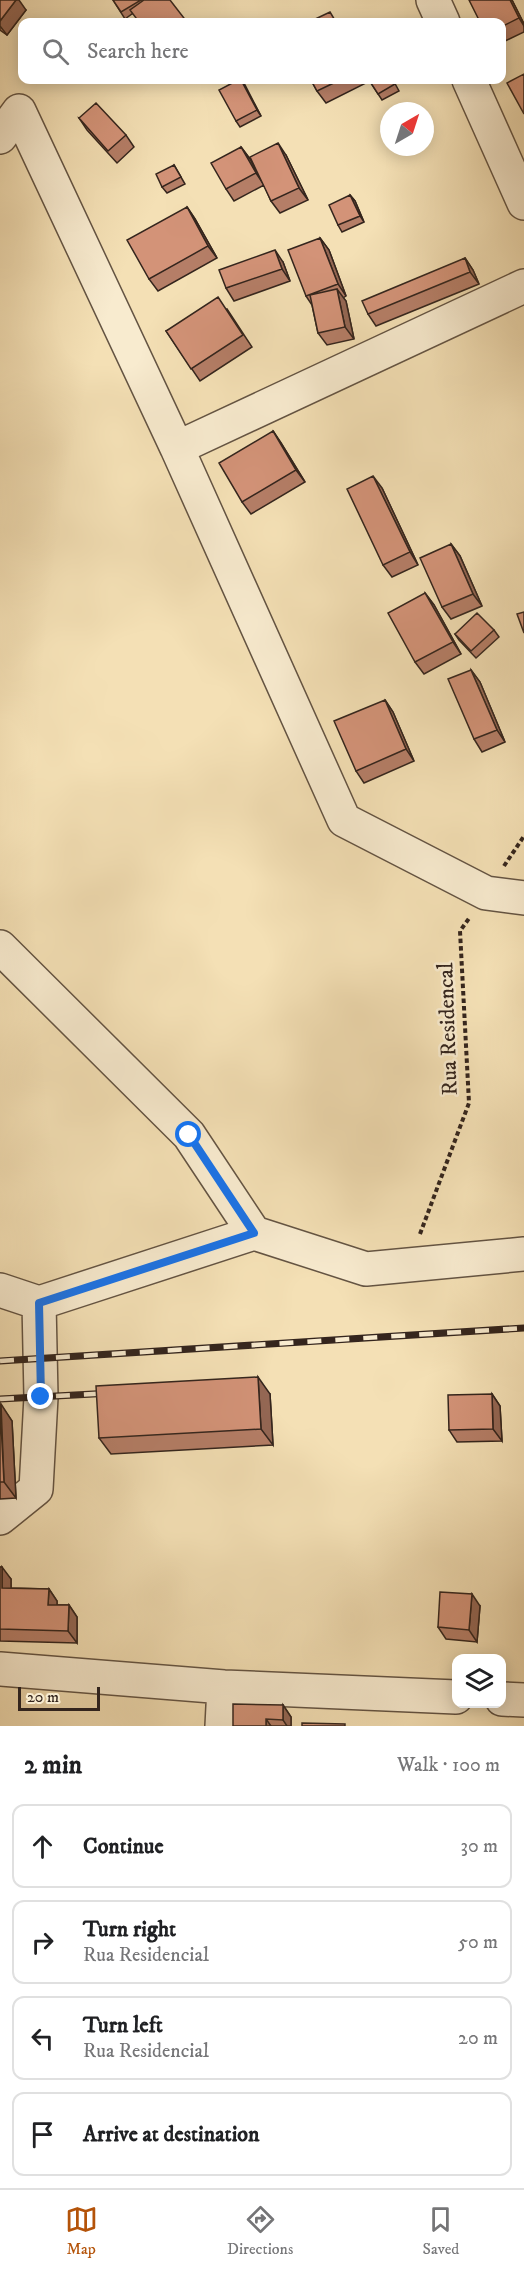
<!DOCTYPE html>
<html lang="en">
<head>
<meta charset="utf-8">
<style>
	:root { --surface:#fff; --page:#f2f2f2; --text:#202124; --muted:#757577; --line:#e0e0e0; --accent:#b45309 }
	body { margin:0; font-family:"IM FELL DW Pica",serif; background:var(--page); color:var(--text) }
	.controls { position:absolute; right:18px; bottom:18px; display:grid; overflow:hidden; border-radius:12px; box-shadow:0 3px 15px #0003 }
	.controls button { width:54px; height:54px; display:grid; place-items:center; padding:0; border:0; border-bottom:2px solid var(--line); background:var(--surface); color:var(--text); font:30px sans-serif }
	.compass { position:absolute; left:380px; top:102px; width:54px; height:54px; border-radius:50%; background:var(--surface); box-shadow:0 3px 15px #0003; rotate:39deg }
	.scale { position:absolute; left:18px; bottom:15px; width:82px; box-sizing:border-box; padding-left:6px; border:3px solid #34251d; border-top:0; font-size:16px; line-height:21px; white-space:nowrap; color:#34251d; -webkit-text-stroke:4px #f8ebcf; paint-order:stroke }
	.stop { position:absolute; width:18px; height:18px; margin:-14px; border:4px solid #1a73e8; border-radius:50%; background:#fff }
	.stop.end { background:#1a73e8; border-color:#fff; box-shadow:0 2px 6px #0008 }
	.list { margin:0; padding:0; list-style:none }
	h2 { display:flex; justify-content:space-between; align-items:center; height:78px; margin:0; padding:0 24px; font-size:26px }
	h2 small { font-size:20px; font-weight:400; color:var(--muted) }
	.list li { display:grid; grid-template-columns:39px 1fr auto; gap:18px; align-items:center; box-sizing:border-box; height:84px; margin:0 12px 12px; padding:0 12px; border:2px solid var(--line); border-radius:12px }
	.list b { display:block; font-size:22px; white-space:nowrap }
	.list p { margin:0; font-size:20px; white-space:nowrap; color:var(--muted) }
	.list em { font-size:20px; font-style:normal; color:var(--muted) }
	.icon { flex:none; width:33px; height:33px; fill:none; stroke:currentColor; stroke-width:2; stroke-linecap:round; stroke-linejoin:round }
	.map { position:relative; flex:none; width:524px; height:1726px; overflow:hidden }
	.search { position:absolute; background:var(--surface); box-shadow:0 3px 15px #0003; left:18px; right:18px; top:18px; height:66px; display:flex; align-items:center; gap:15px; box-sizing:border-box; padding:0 21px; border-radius:12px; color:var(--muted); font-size:22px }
	.sheet { height:462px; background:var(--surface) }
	nav { display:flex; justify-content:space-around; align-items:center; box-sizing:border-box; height:84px; border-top:2px solid var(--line); background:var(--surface); font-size:16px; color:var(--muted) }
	nav a { display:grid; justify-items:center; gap:3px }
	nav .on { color:var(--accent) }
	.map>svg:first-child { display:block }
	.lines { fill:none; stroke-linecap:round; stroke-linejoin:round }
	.minor-casing { stroke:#645443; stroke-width:36 }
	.path { stroke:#34251d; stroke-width:4; stroke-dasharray:4.5 3; stroke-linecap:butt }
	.minor { stroke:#f8ebcf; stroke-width:33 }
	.rail-casing { stroke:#34251d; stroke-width:7 }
	.rail { stroke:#f8ebcf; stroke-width:4.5; stroke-dasharray:14; stroke-linecap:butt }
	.wall { fill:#b57e67; stroke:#34251d; stroke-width:1.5 }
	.shaded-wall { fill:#946754; stroke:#34251d; stroke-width:1.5 }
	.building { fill:#d39378; stroke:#34251d; stroke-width:1.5 }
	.route { stroke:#1a73e8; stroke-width:8 }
	.labels { text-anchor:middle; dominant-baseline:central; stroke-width:5; stroke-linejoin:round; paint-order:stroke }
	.street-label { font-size:22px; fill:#34251d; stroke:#f8ebcf }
</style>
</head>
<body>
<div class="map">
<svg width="524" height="1726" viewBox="0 0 524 1726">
	<rect width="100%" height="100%" fill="#f4e0b5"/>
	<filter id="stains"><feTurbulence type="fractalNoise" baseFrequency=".00333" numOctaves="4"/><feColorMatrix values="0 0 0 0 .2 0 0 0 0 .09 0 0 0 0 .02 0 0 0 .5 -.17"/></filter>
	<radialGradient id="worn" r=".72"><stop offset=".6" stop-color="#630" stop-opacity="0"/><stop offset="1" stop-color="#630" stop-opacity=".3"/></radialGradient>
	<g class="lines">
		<defs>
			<path id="minor" d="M433,0L443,22
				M469,80L524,203
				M0,137L19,111L177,448L524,286
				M177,448L344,820L486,893L524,898
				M0,947L189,1135L254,1233L366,1269L524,1254
				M0,1290L39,1303L41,1397L36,1489L0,1518
				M39,1303L254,1233
				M0,1669L224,1687L456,1697
				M502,1699L524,1700
				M222,1726L224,1687"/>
		</defs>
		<use href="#minor" class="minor-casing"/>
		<path class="path" d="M504,866L524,836
			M420,1234L469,1103L460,931L470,917"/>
		<use href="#minor" class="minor"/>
		<defs>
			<path id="rail" d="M0,1361L524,1328
				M0,1399L112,1393"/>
		</defs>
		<use href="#rail" class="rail-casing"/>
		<use href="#rail" class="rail"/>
	</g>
	<path class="wall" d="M0,0L26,10L7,35L0,30Z
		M113,0H170L132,14L125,19Z
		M512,0L524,24V32L501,43V22Z
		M241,80L261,116L240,127L236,121Z
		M311,80H367L368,82L326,103L317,91Z
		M369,80H393L399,91L382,100Z
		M79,118L126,135L134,147L117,163L87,130Z
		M241,147L250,159L258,173L286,155L308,200L280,213L271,201L264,185L234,201L226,189Z
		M174,165L185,184L167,193L162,187Z
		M350,195L355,201L364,222L342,232L338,225Z
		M187,207L195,219L217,258L158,291L149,279Z
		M320,238L329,250L346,296L343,298L346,301L354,339L327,345L318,333L312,305L306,296Z
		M465,258L473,270L479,284L376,326L368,314Z
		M283,262L290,281L234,301L226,288Z
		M227,309L252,347L200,381L166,331Z
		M273,431L281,443L305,482L251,514L242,502Z
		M382,488L418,565L392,577L383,565Z
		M451,544L460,556L482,606L451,619L442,607Z
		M425,593L434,605L461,654L424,674L415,662Z
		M494,630L499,637L476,658L459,640L455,634Z
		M471,670L480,682L505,742L482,752L474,739Z
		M385,700L393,712L414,761L364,783L356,771Z
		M270,1394L273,1445L111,1454L99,1438Z
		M492,1394L500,1406L502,1441L457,1442L449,1430Z
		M0,1404L12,1421L16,1498L0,1499Z
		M0,1567L11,1579V1588L49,1589L57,1601V1605H69L77,1617V1643L0,1641Z
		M480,1606L477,1642L446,1639L438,1627Z
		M283,1705L291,1717V1726H233Z"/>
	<path class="shaded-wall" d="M16,0H19L26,10L7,35L0,26V21Z
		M510,0H512L524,24V26L519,18Z
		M241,80L245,85L261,116L257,110Z
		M278,143L286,155L308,200L299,188Z
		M241,147L250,159L264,185L256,173Z
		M350,195L355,201L364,222L360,216Z
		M187,207L195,219L217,258L208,246Z
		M320,238L329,250L346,296L338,284Z
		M275,250L283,262L290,281L282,269Z
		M465,258L473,270L479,284L470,272Z
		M337,289L346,301L354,339L345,327Z
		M273,431L281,443L305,482L296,470Z
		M373,476L382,488L418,565L410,552Z
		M451,544L460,556L482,606L473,594Z
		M425,593L434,605L461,654L453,642Z
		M471,670L480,682L505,742L497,730Z
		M385,700L393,712L414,761L406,749Z
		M258,1377L270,1394L273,1445L261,1429Z
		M492,1394L500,1406L502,1441L493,1429Z
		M1,1404L12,1421L16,1498L4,1482Z
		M2,1567L11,1579V1600L2,1588Z
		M49,1589L57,1601V1617L48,1605Z
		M472,1594L480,1606L477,1642L469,1630Z
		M69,1605L77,1617V1643L68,1631Z
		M283,1705L291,1717V1726H287L283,1720Z
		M266,1719L271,1726H266Z"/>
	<path class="building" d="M0,0H16L0,21Z
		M113,0H141L121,12Z
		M144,0H170L187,22H139L130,10Z
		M469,0H510L519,18L501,27V22H480Z
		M330,12L336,22H309Z
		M243,19L245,22H236Z
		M524,74V114L507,83Z
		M238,80H241L257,110L236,121L219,90Z
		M311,80H340L317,91Z
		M369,80H392L395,84L378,94Z
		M96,103L126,135L108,151L79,118Z
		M278,143L299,188L271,201L250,157Z
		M241,147L256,173L226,189L211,163Z
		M174,165L181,177L162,187L156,174Z
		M350,195L360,216L338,225L329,205Z
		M187,207L208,246L149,279L127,240Z
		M320,238L338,284L306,296L288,250Z
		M275,250L282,269L226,288L219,270Z
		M465,258L470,272L368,314L362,301Z
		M337,289L345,327L318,333L310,295Z
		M218,297L243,335L191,369L166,331Z
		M273,431L296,470L242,502L219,463Z
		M373,476L410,552L383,565L347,489Z
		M451,544L473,594L442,607L420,558Z
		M425,593L453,642L415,662L388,613Z
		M524,612V633L517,614Z
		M477,613L494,630L471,651L455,634Z
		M471,670L497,730L474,739L448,679Z
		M385,700L406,749L356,771L334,721Z
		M258,1377L261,1429L99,1438L96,1386Z
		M492,1394L493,1429L449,1430L448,1395Z
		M0,1404L4,1482H0Z
		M0,1567H2V1588L49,1589L48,1605H69L68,1631L0,1629Z
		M440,1592L472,1594L469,1630L438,1627Z
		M233,1704L283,1705V1720L266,1719V1726H233Z
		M302,1723L345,1724V1726H302Z"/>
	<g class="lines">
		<path class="route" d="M41,1397L39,1303L254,1233L189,1135"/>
	</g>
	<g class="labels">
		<g class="street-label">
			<text transform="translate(448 1029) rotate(-92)">Rua Residencal</text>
		</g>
	</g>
	<rect width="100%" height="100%" filter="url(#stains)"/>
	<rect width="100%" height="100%" fill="url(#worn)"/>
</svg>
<div class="controls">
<button><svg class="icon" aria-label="layers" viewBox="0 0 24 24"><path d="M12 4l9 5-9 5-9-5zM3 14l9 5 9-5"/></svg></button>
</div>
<svg class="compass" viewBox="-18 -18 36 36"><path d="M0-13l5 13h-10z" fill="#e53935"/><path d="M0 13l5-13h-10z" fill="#757577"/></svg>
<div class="scale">20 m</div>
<div class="stop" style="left:189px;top:1135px"></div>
<div class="stop end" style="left:41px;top:1397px"></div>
<div class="search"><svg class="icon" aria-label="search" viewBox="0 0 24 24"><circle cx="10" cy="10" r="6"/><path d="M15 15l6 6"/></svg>Search here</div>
</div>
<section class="sheet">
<h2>2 min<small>Walk · 100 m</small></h2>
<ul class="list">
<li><svg class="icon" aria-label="ahead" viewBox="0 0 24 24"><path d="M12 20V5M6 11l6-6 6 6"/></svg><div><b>Continue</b></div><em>30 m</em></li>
<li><svg class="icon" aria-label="right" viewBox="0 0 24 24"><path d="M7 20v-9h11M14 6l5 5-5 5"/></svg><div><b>Turn right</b><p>Rua Residencial</p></div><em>50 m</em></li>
<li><svg class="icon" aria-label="left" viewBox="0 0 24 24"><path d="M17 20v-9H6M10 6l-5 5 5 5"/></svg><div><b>Turn left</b><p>Rua Residencial</p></div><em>20 m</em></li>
<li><svg class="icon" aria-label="arrive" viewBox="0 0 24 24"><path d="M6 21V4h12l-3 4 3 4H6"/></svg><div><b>Arrive at destination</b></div></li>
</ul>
</section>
<nav>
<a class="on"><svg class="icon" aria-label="map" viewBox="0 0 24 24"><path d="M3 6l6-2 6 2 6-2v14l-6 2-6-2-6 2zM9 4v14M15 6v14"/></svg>Map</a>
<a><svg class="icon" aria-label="directions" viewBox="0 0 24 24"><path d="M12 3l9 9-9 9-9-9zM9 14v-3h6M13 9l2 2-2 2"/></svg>Directions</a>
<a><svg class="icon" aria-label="saved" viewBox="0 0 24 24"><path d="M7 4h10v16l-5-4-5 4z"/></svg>Saved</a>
</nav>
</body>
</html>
